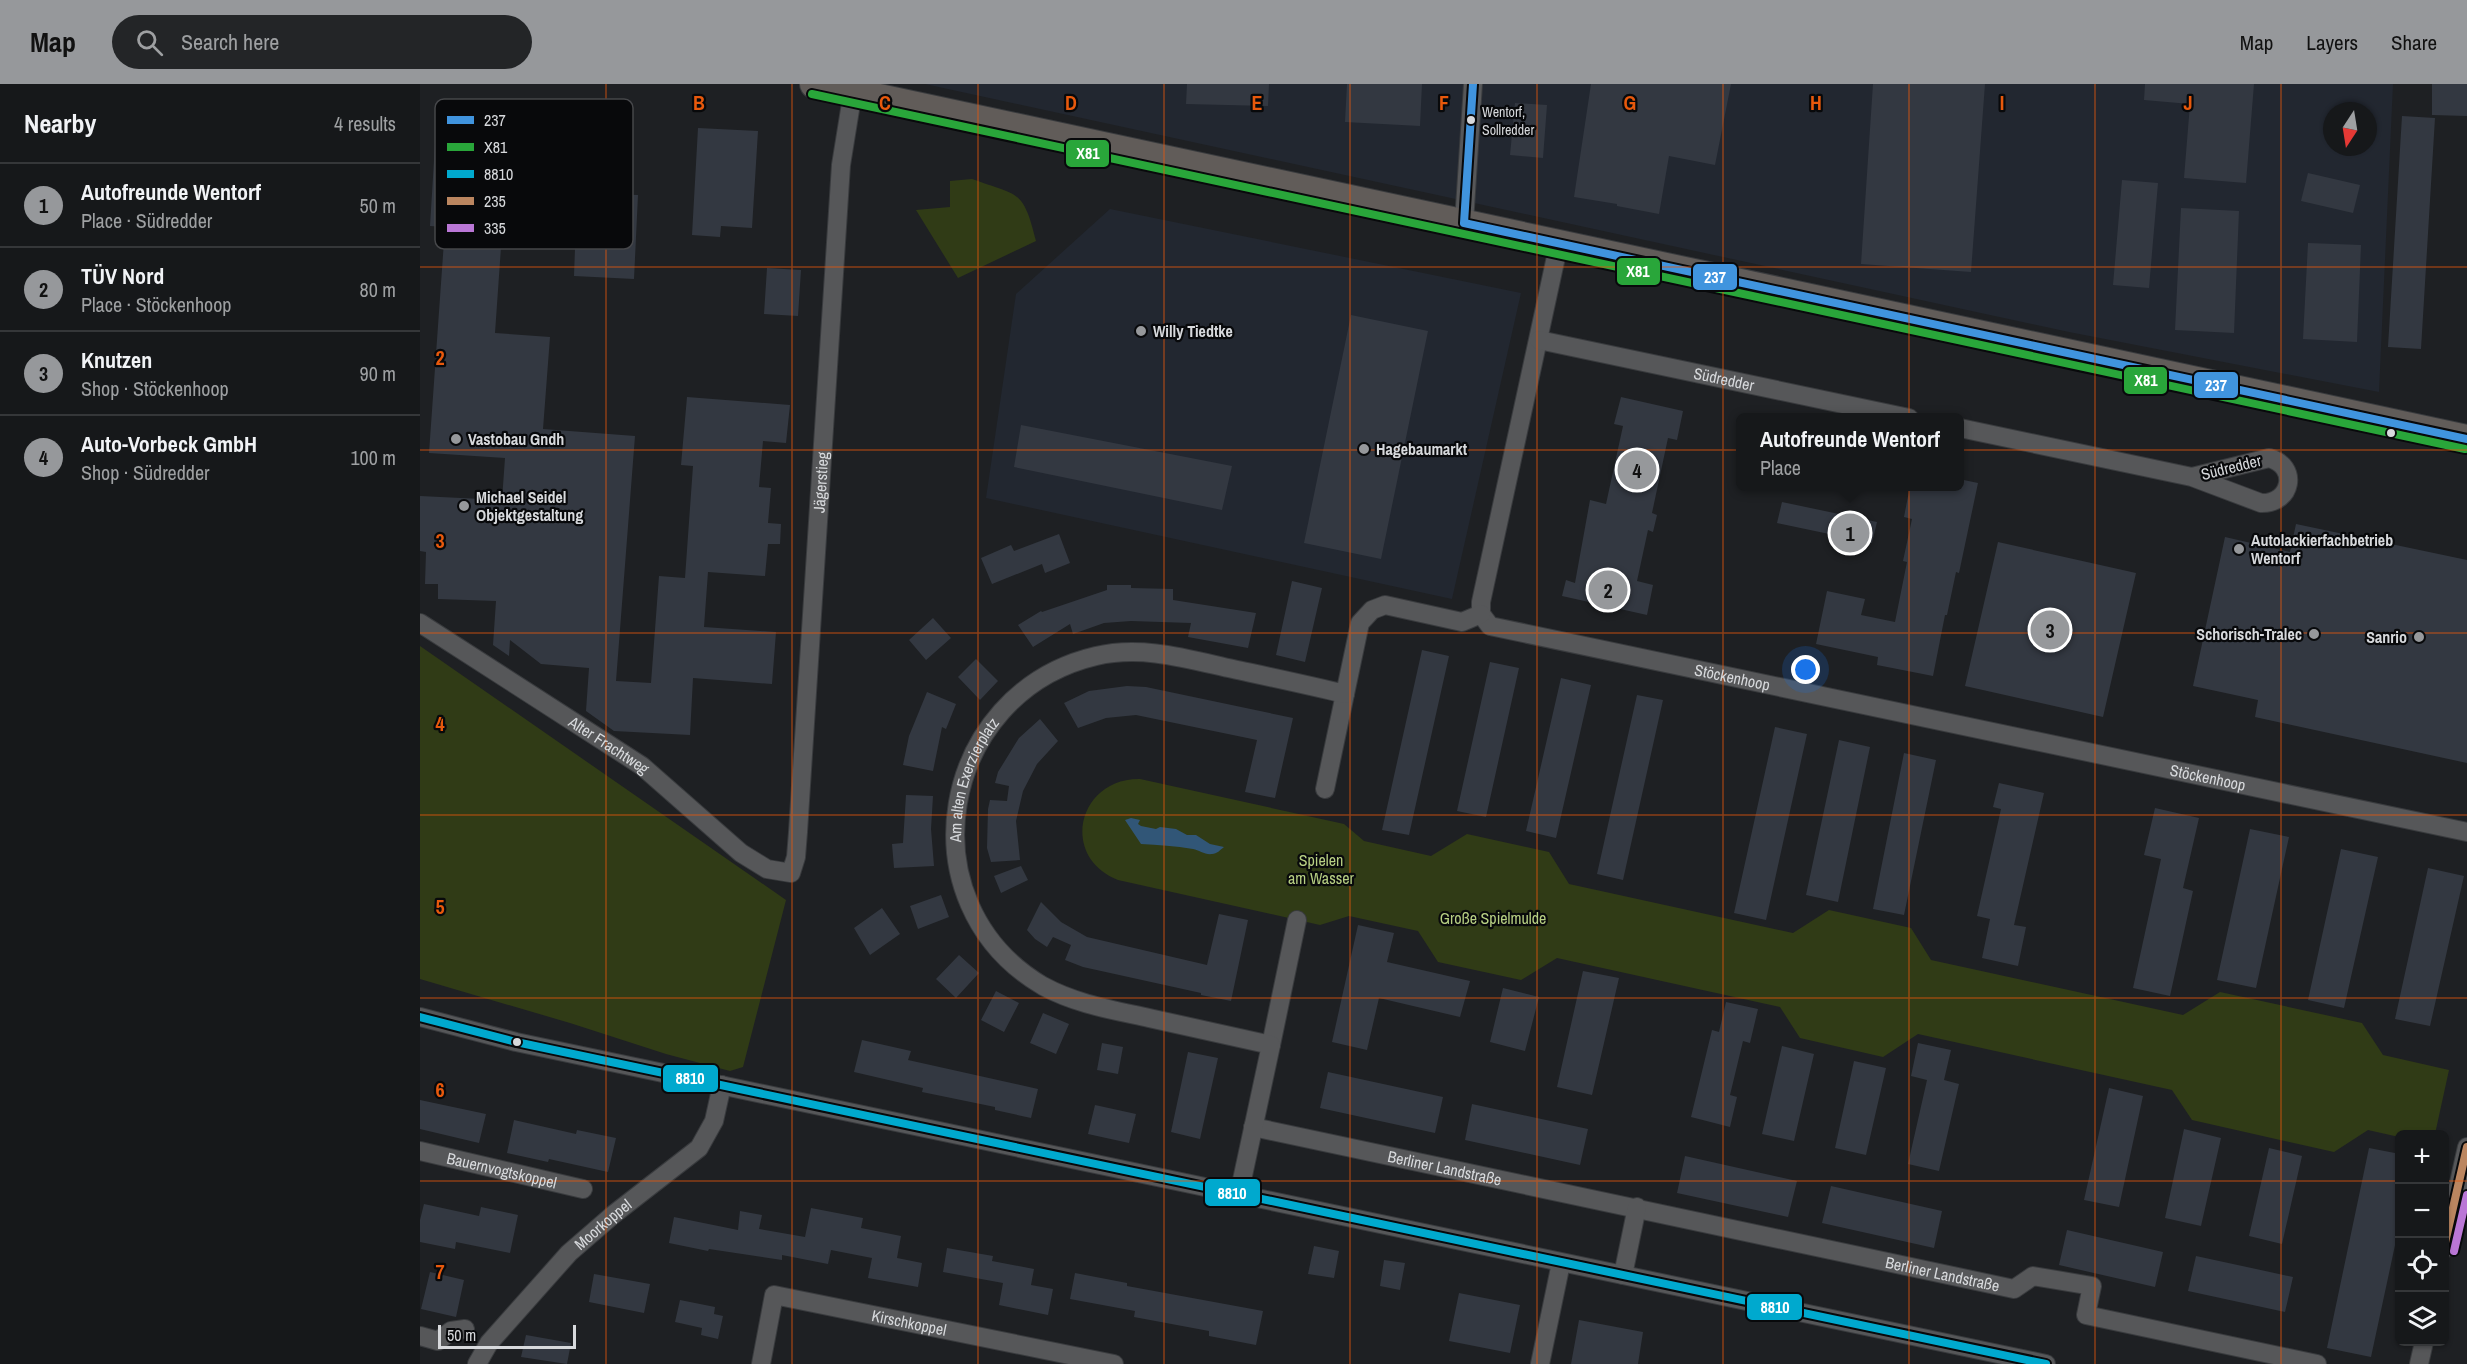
<!DOCTYPE html>
<html lang="en">
<head>
<meta charset="utf-8">
<style>
	:root { --surface:#16181a; --page:#232527; --text:#f1f3f6; --muted:#9ea0a2; --line:#353739; --accent:#96989b }
	body { margin:0; font-family:"Archivo Narrow",sans-serif; background:var(--page); color:var(--text) }
	.controls { position:absolute; right:18px; bottom:18px; display:grid; overflow:hidden; border-radius:9px; box-shadow:0 2px 4px #0004 }
	.controls button { width:54px; height:54px; display:grid; place-items:center; padding:0; border:0; border-bottom:2px solid var(--line); background:var(--surface); color:var(--text); font:30px sans-serif }
	.compass { position:absolute; left:1903px; top:18px; width:54px; height:54px; border-radius:50%; background:var(--surface); box-shadow:0 2px 4px #0004; rotate:192deg }
	.scale { position:absolute; left:18px; bottom:15px; width:138px; box-sizing:border-box; padding-left:6px; border:3px solid #d7d9dc; border-top:0; font-size:16px; line-height:21px; white-space:nowrap; color:#d7d9dc; -webkit-text-stroke:4px #08090b; paint-order:stroke }
	.you { position:absolute; left:1386px; top:586px; width:21px; height:21px; margin:-15px; border:4px solid #fff; border-radius:50%; background:#1a73e8; box-shadow:0 0 0 9px #1a73e833 }
	.badge { display:grid; place-items:center; width:39px; height:39px; border-radius:50%; background:var(--accent); color:#111; font-size:20px; font-weight:700 }
	.pin { position:absolute; translate:-50% -50%; border:3px solid #fff; box-shadow:0 2px 6px #0006 }
	.popup { position:absolute; left:1316px; top:329px; width:228px; height:78px; box-sizing:border-box; display:grid; place-content:center; border-radius:9px; background:var(--surface); filter:drop-shadow(0 2px 4px #0005); font-size:20px; white-space:nowrap; color:var(--muted) }
	.popup b { font-size:22px; color:var(--text) }
	.popup::after { content:''; position:absolute; left:50%; top:100%; margin-left:-12px; border:12px solid transparent; border-top-color:var(--surface) }
	.list { margin:0; padding:0; list-style:none }
	h2 { display:flex; justify-content:space-between; align-items:center; height:78px; margin:0; padding:0 24px; font-size:26px }
	h2 small { font-size:20px; font-weight:400; color:var(--muted) }
	.list li { display:grid; grid-template-columns:39px 1fr auto; gap:18px; align-items:center; box-sizing:border-box; height:84px; padding:0 24px; border-top:2px solid var(--line) }
	.list b { display:block; font-size:22px; white-space:nowrap }
	.list p { margin:0; font-size:20px; white-space:nowrap; color:var(--muted) }
	.list em { font-size:20px; font-style:normal; color:var(--muted) }
	.icon { flex:none; width:33px; height:33px; fill:none; stroke:currentColor; stroke-width:2; stroke-linecap:round; stroke-linejoin:round }
	.map { position:relative; flex:none; width:2047px; height:1280px; overflow:hidden }
	header { display:flex; align-items:center; gap:36px; box-sizing:border-box; height:84px; padding:0 30px; background:var(--accent); color:#111 }
	header strong { font-size:28px }
	nav { display:flex; gap:33px; margin-inline-start:auto; font-size:21px }
	.search { width:420px; height:54px; background:var(--page); display:flex; align-items:center; gap:15px; box-sizing:border-box; padding:0 21px; border-radius:33px; color:var(--muted); font-size:22px }
	main { display:flex }
	aside { flex:1; background:var(--surface) }
	.map>svg:first-child { display:block }
	.built { fill:#222730; fill-rule:evenodd }
	.green { fill:#303b16 }
	.water { fill:#315677 }
	.building { fill:#333841 }
	.lines { fill:none; stroke-linecap:round; stroke-linejoin:round }
	.minor-casing { stroke:#393b3e; stroke-width:20 }
	.primary-casing { stroke:#393b3e; stroke-width:30 }
	.minor { stroke:#565759; stroke-width:18 }
	.primary { stroke:#615c59; stroke-width:28 }
	.bus-1-casing { stroke:#08090b; stroke-width:12 }
	.bus-2-casing { stroke:#08090b; stroke-width:12 }
	.bus-3-casing { stroke:#08090b; stroke-width:12 }
	.bus-4-casing { stroke:#08090b; stroke-width:12 }
	.bus-5-casing { stroke:#08090b; stroke-width:12 }
	.bus-1 { stroke:#4094de; stroke-width:8 }
	.bus-2 { stroke:#29a63a; stroke-width:8 }
	.bus-3 { stroke:#00a9ce; stroke-width:8 }
	.bus-4 { stroke:#bb8660; stroke-width:8 }
	.bus-5 { stroke:#ba77d6; stroke-width:8 }
	.grid { fill:none; stroke:#e8590c; stroke-width:1.5; stroke-opacity:0.55 }
	.bus-dot { fill:#d7d9dc; stroke:#08090b; stroke-width:2 }
	.poi-dot { fill:#96989b; stroke:#08090b; stroke-width:2 }
	.labels { text-anchor:middle; dominant-baseline:central; stroke-width:4.5; stroke-linejoin:round; paint-order:stroke }
	.bus-label { font-size:14px; fill:#d7d9dc; stroke:#08090b; text-anchor:start }
	.poi-label { font-size:16px; font-weight:bold; fill:#d7d9dc; stroke:#08090b; text-anchor:start }
	.street-label { font-size:16px; fill:#d7d9dc; stroke:#08090b }
	.park-label { font-size:16px; fill:#b7cf83; stroke:#08090b }
	.key { fill:#08090b; stroke:#46474a; stroke-width:1.5 }
	.key-label { font-size:16px; fill:#d7d9dc }
	.grid-label { font-size:20px; text-anchor:middle; font-weight:bold; fill:#e8590c; stroke:#08090b; stroke-width:4.5; stroke-linejoin:round; paint-order:stroke }
	.line-badge { stroke:#08090b; stroke-width:2 }
	.badge-label { font-size:16px; text-anchor:middle; font-weight:bold; fill:#fff }
</style>
</head>
<body>
<header>
<strong>Map</strong>
<div class="search"><svg class="icon" aria-label="search" viewBox="0 0 24 24"><circle cx="10" cy="10" r="6"/><path d="M15 15l6 6"/></svg>Search here</div>
<nav><a>Map</a><a>Layers</a><a>Share</a></nav>
</header>
<main>
<aside>
<h2>Nearby<small>4 results</small></h2>
<ul class="list">
<li><span class="badge">1</span><div><b>Autofreunde Wentorf</b><p>Place · Südredder</p></div><em>50 m</em></li>
<li><span class="badge">2</span><div><b>TÜV Nord</b><p>Place · Stöckenhoop</p></div><em>80 m</em></li>
<li><span class="badge">3</span><div><b>Knutzen</b><p>Shop · Stöckenhoop</p></div><em>90 m</em></li>
<li><span class="badge">4</span><div><b>Auto-Vorbeck GmbH</b><p>Shop · Südredder</p></div><em>100 m</em></li>
</ul>
</aside>
<div class="map">
<svg width="2047" height="1280" viewBox="0 0 2047 1280">
	<rect width="100%" height="100%" fill="#1e2023"/>
	<path class="built" d="M505,0H1973L1959,308L1649,248ZM1912,27H1948V63H1912Z
		M690,125L1101,209L1032,515L566,414L596,210Z"/>
	<path class="green" d="M552,95C599,112 603,105 616,157L538,194L496,126L530,123V97Z
		M0,562L366,816L323,983L310,987L246,970L150,939L0,895Z
		M720,695L924,740L944,757L1011,772L1047,750L1129,768L1149,800L1373,849L1409,826L1491,844L1511,876L1763,931L1800,908L1942,939L1963,971L2029,986L2015,1050H1980L1979,1053L1948,1046L1914,1068L1772,1036L1752,1006L1498,950L1463,973L1380,954L1360,923L1137,874L1101,896L1018,878L998,847L929,832L900,841L698,796C639,773 658,694 720,695Z"/>
	<path class="water" d="M711,734L720,736L718,740L721,742L736,745L740,743L756,745L767,751H776L790,760L804,763C800,766 797,770 792,770C785,771 779,766 773,765C755,762 738,761 721,760L705,736Z"/>
	<path class="building" d="M767,0H849L848,22L766,20Z
		M927,0H1002L1000,42L925,38Z
		M1171,0H1311L1295,81L1249,72L1239,130L1197,122V120L1154,113Z
		M1453,0H1565L1551,188L1441,180Z
		M1725,0H1834L1826,99L1764,94L1770,20L1724,16Z
		M2012,0H2047V32L2012,31Z
		M1095,19L1127,21L1123,74L1090,71Z
		M1982,32L2015,34L2001,265L1968,263Z
		M16,44L89,49L75,249L130,253L123,345L215,352L196,597L231,599L239,492L265,494L273,382L261,381L267,313L370,321L366,359L343,357L339,403L351,404L348,439L361,440L360,460H348L345,492L288,488L284,543L356,548L352,600L273,594L270,651L194,647L166,627L169,584L121,580L90,556L89,572L73,561L76,517L18,515V500H5L6,468L0,467V412L82,416L85,374L9,369L25,143L10,142Z
		M278,44L338,47L332,144L301,142L300,153L272,151Z
		M1888,89L1940,101L1933,129L1881,117Z
		M1702,96L1738,99L1729,204L1693,201Z
		M157,109L218,111L214,195L154,192Z
		M1761,124L1819,127L1814,249L1755,246Z
		M1888,159L1941,161L1937,258L1883,255Z
		M347,184L381,186L378,232L344,230Z
		M931,231L1008,247L961,475L884,459Z
		M1201,313L1263,327L1257,356L1248,354L1232,429L1237,431L1233,448L1228,446L1217,497L1233,501L1227,531L1142,512L1146,496L1155,499L1170,416L1186,420L1203,342L1194,340Z
		M601,341L812,382L802,426L594,383Z
		M1539,395L1558,399L1539,489L1536,488L1527,531H1525L1513,592L1457,581L1458,573L1396,560L1407,507L1445,515L1441,531L1475,538L1487,478L1483,477L1492,435L1484,433L1490,402H1539Z
		M1362,418L1457,438L1452,459L1357,439Z
		M1876,440L2047,476V679L1835,633L1838,616L1773,602L1805,453L1870,468Z
		M639,450L650,479L625,489L622,480L572,500L561,474L591,461L594,467Z
		M1578,458L1716,489L1683,633L1545,602Z
		M872,497L902,504L885,578L856,571Z
		M687,501H711V504L753,505V516L836,529L828,564L768,553L771,539L711,537L684,539L653,550L650,540L613,563L598,541L621,527L622,528L687,506Z
		M513,534L531,554L506,576L489,556Z
		M1002,566L1029,572L989,751L962,746Z
		M556,575L578,597L560,616L538,593Z
		M1070,578L1099,584L1066,733L1037,727Z
		M1141,594L1171,601L1136,754L1106,747Z
		M707,602L726,603L873,634L855,714L825,708L837,656L716,631L686,634L658,644L644,619L669,607Z
		M507,608L536,620L526,645L522,643L513,687L483,681L489,652Z
		M1217,611L1243,616L1203,796L1177,790Z
		M620,635L638,657L617,680L603,707L596,737L600,776L571,778L567,764L568,725L570,716L587,717L589,702L575,699L578,688L599,654Z
		M1355,643L1387,650L1346,836L1314,829Z
		M1419,656L1450,663L1418,818L1386,811Z
		M1484,669L1516,676L1484,831L1453,825Z
		M1579,699L1624,709L1594,841L1606,843L1598,882L1562,874L1570,835L1557,832L1581,725L1573,723Z
		M486,711L513,712L511,745L514,782L474,784L472,760L483,759Z
		M1735,724L1779,734L1763,804L1773,807L1750,912L1713,904L1741,775L1724,771Z
		M1830,745L1869,753L1836,904L1797,896Z
		M1921,765L1958,773L1924,924L1888,916Z
		M601,782L608,796L581,809L574,792Z
		M2008,784L2044,792L2010,942L1975,935Z
		M521,811L529,833L498,845L490,822Z
		M621,818L641,838L667,853L787,881L799,830L828,836L811,917L781,911V909L663,883L645,876L651,861L633,853L627,863L615,855L607,846Z
		M462,824L480,850L450,871L434,844Z
		M938,841L974,849L967,878L1050,897L1040,933L959,914L947,966L912,958Z
		M539,871L559,889L536,914L516,895Z
		M1163,887L1199,894L1172,1011L1137,1003Z
		M1083,904L1119,913L1105,967L1070,958Z
		M576,907L599,919L584,948L561,936Z
		M1306,918L1338,925L1330,959L1323,957L1310,1011L1317,1013L1310,1043L1271,1033L1292,946L1299,948Z
		M623,929L649,940L636,970L610,959Z
		M442,956L491,967L488,976L618,1005L611,1034L575,1026V1023L502,1008L503,1004L434,988Z
		M682,959L703,963L698,990L677,986Z
		M1498,959L1531,966L1524,996L1539,1000L1519,1087L1488,1080L1507,996L1491,992Z
		M1362,962L1394,970L1374,1057L1342,1050Z
		M768,968L798,974L780,1055L751,1048Z
		M1434,977L1466,984L1446,1071L1415,1064Z
		M908,988L1023,1013L1015,1049L900,1024Z
		M1689,1004L1723,1012L1699,1123L1664,1116Z
		M0,1016L66,1030L59,1059L0,1045Z
		M1052,1020L1168,1045L1160,1081L1045,1056Z
		M675,1021L716,1030L709,1059L668,1050Z
		M94,1036L156,1050L157,1046L196,1054L188,1088L129,1075L128,1078L87,1069Z
		M1764,1045L1801,1054L1781,1142L1745,1134Z
		M1849,1064L1882,1072L1862,1160L1829,1152Z
		M1949,1064L1980,1070V1138L1951,1273L1907,1264Z
		M1265,1072L1377,1097L1368,1133L1257,1109Z
		M1411,1102L1522,1127L1514,1164L1402,1139Z
		M4,1120L59,1132L61,1123L98,1131L90,1169L36,1158L35,1165L0,1158V1136Z
		M391,1124L443,1134L441,1144L481,1152L477,1174L502,1179L498,1203L448,1194L452,1174L411,1166L408,1180L362,1171V1176L289,1165L288,1167L249,1159L254,1133L318,1146L320,1127L342,1131L339,1145L385,1153Z
		M1647,1146L1743,1168L1735,1203L1639,1181Z
		M894,1162L919,1167L914,1194L888,1190Z
		M527,1164L573,1172L572,1177L614,1185L611,1201L633,1205L628,1231L579,1221L583,1199L523,1188Z
		M1776,1172L1873,1193L1865,1228L1768,1207Z
		M964,1176L985,1179L980,1206L960,1202Z
		M10,1188L44,1196L36,1233L1,1225Z
		M655,1189L707,1199V1202L843,1227L836,1261L789,1252V1247L714,1233L715,1227L650,1215Z
		M174,1190L230,1200L224,1229L169,1218Z
		M1039,1209L1100,1221L1090,1269L1029,1257Z
		M260,1216L295,1223L294,1230L303,1232L298,1255L281,1251L282,1244L255,1238Z
		M1159,1236L1223,1248L1218,1280H1151Z
		M106,1251L151,1259L147,1280L101,1273Z"/>
	<g class="lines">
		<defs>
			<g id="minor">
				<path d="M1044,139L1053,0"/>
				<path id="s1" d="M1139,159L1061,518V530L1070,542L2047,748"/>
				<path id="s2" d="M1119,256L1489,334"/>
				<path d="M1540,344L1772,393L1841,419C1872,420 1879,382 1849,374L1772,393"/>
				<path id="s3" d="M0,539L222,682L321,769L347,785L371,789L376,773L378,748L421,81L433,7"/>
				<path d="M905,705L925,610"/>
				<path d="M0,933L96,958L1626,1280"/>
				<path d="M851,961L877,836"/>
				<path id="s4" d="M833,1043L1594,1205L1613,1192L1672,1202L1666,1231L1897,1280"/>
				<path id="s5" d="M0,1067L163,1105"/>
				<path id="s6" d="M819,1110L851,961C810,952 770,943 729,934C693,926 656,920 623,902C482,819 519,609 676,572C722,561 768,575 813,585C850,593 888,601 925,610L940,539L952,526L965,521L1042,538L1061,530"/>
				<path d="M2024,1165L2047,1063"/>
				<path d="M1203,1191L1217,1123"/>
				<path d="M0,1252L18,1257L31,1247L45,1245"/>
				<path id="s7" d="M57,1280L69,1259L149,1169L194,1130L279,1064L294,1037L302,1001"/>
				<path id="s8" d="M341,1280L354,1211L694,1280"/>
				<path d="M1120,1280L1141,1179"/>
				<path d="M1999,1280L2004,1258"/>
			</g>
			<path id="primary" d="M394,0L2047,355"/>
		</defs>
		<use href="#minor" class="minor-casing"/>
		<use href="#primary" class="primary-casing"/>
		<use href="#minor" class="minor"/>
		<use href="#primary" class="primary"/>
		<defs>
			<path id="bus-1" d="M1044,139L2047,355
				M1044,139L1053,0"/>
			<path id="bus-2" d="M392,10L2045,365"/>
			<path id="bus-3" d="M0,933L96,958L1626,1280"/>
			<path id="bus-4" d="M2024,1163L2047,1063"/>
			<path id="bus-5" d="M2034,1167L2047,1111"/>
		</defs>
		<use href="#bus-1" class="bus-1-casing"/>
		<use href="#bus-2" class="bus-2-casing"/>
		<use href="#bus-3" class="bus-3-casing"/>
		<use href="#bus-4" class="bus-4-casing"/>
		<use href="#bus-5" class="bus-5-casing"/>
		<use href="#bus-1" class="bus-1"/>
		<use href="#bus-2" class="bus-2"/>
		<use href="#bus-3" class="bus-3"/>
		<use href="#bus-4" class="bus-4"/>
		<use href="#bus-5" class="bus-5"/>
	</g>
	<path class="grid" d="M186,0V1280M372,0V1280M558,0V1280M744,0V1280M930,0V1280M1117,0V1280M1303,0V1280M1489,0V1280M1675,0V1280M1861,0V1280M0,183H2047M0,366H2047M0,549H2047M0,731H2047M0,914H2047M0,1097H1980M2024,1097H2047"/>
	<g class="bus-dot">
		<circle cx="1051" cy="36" r="5"/>
		<circle cx="1971" cy="349" r="5"/>
		<circle cx="97" cy="958" r="5"/>
	</g>
	<g class="poi-dot">
		<circle cx="721" cy="247" r="6"/>
		<circle cx="36" cy="355" r="6"/>
		<circle cx="944" cy="365" r="6"/>
		<circle cx="44" cy="422" r="6"/>
		<circle cx="1819" cy="465" r="6"/>
		<circle cx="1894" cy="550" r="6"/>
		<circle cx="1999" cy="553" r="6"/>
	</g>
	<g class="labels">
		<g class="bus-label">
			<text x="1062" y="28">Wentorf,<tspan x="1062" dy="18">Sollredder</tspan></text>
		</g>
		<g class="poi-label">
			<text x="733" y="247">Willy Tiedtke</text>
			<text x="48" y="355">Vastobau Gndh</text>
			<text x="956" y="365">Hagebaumarkt</text>
			<text x="56" y="413">Michael Seidel<tspan x="56" dy="18">Objektgestaltung</tspan></text>
			<text x="1831" y="456">Autolackierfachbetrieb<tspan x="1831" dy="18">Wentorf</tspan></text>
			<text x="1882" y="550" text-anchor="end">Schorisch-Tralec</text>
			<text x="1987" y="553" text-anchor="end">Sanrio</text>
		</g>
		<g class="street-label">
			<text stroke="none"><textPath href="#s2" startOffset="189">Südredder</textPath></text>
			<text transform="translate(1811 383) rotate(-14)">Südredder</text>
			<text stroke="none"><textPath href="#s3" startOffset="843">Jägerstieg</textPath></text>
			<text stroke="none"><textPath href="#s1" startOffset="642">Stöckenhoop</textPath></text>
			<text stroke="none"><textPath href="#s3" startOffset="225">Alter Frachtweg</textPath></text>
			<text stroke="none"><textPath href="#s1" startOffset="1128">Stöckenhoop</textPath></text>
			<text stroke="none"><textPath href="#s6" startOffset="630">Am alten Exerzierplatz</textPath></text>
			<text stroke="none"><textPath href="#s4" startOffset="196">Berliner Landstraße</textPath></text>
			<text stroke="none"><textPath href="#s5" startOffset="84">Bauernvogtskoppel</textPath></text>
			<text stroke="none"><textPath href="#s7" startOffset="189">Moorkoppel</textPath></text>
			<text stroke="none"><textPath href="#s4" startOffset="705">Berliner Landstraße</textPath></text>
			<text stroke="none"><textPath href="#s8" startOffset="208">Kirschkoppel</textPath></text>
		</g>
		<g class="park-label">
			<text x="901" y="776">Spielen<tspan x="901" dy="18">am Wasser</tspan></text>
			<text x="1073" y="834">Große Spielmulde</text>
		</g>
	</g>
	<rect x="15" y="15" width="198" height="150" rx="9" class="key"/>
	<rect x="27" y="32" width="27" height="8" fill="#4094de"/>
	<rect x="27" y="59" width="27" height="8" fill="#29a63a"/>
	<rect x="27" y="86" width="27" height="8" fill="#00a9ce"/>
	<rect x="27" y="113" width="27" height="8" fill="#bb8660"/>
	<rect x="27" y="140" width="27" height="8" fill="#ba77d6"/>
	<g class="key-label">
		<text x="64" y="42">237</text>
		<text x="64" y="69">X81</text>
		<text x="64" y="96">8810</text>
		<text x="64" y="123">235</text>
		<text x="64" y="150">335</text>
	</g>
	<g class="grid-label">
		<text x="279" y="26">B</text>
		<text x="465" y="26">C</text>
		<text x="651" y="26">D</text>
		<text x="837" y="26">E</text>
		<text x="1024" y="26">F</text>
		<text x="1210" y="26">G</text>
		<text x="1396" y="26">H</text>
		<text x="1582" y="26">I</text>
		<text x="1768" y="26">J</text>
		<text x="20" y="281">2</text>
		<text x="20" y="464">3</text>
		<text x="20" y="647">4</text>
		<text x="20" y="830">5</text>
		<text x="20" y="1013">6</text>
		<text x="20" y="1195">7</text>
	</g>
	<g class="line-badge">
		<rect x="645" y="55" width="45" height="29" rx="6" fill="#29a63a"/>
		<rect x="1196" y="173" width="45" height="29" rx="6" fill="#29a63a"/>
		<rect x="1272" y="179" width="46" height="28" rx="6" fill="#4094de"/>
		<rect x="1703" y="282" width="45" height="29" rx="6" fill="#29a63a"/>
		<rect x="1773" y="287" width="46" height="28" rx="6" fill="#4094de"/>
		<rect x="242" y="980" width="57" height="29" rx="6" fill="#00a9ce"/>
		<rect x="784" y="1094" width="57" height="29" rx="6" fill="#00a9ce"/>
		<rect x="1326" y="1209" width="57" height="28" rx="6" fill="#00a9ce"/>
	</g>
	<g class="badge-label">
		<text x="668" y="75">X81</text>
		<text x="1218" y="193">X81</text>
		<text x="1295" y="199">237</text>
		<text x="1726" y="302">X81</text>
		<text x="1796" y="307">237</text>
		<text x="270" y="1000">8810</text>
		<text x="812" y="1115">8810</text>
		<text x="1355" y="1229">8810</text>
	</g>
</svg>
<div class="controls">
<button>+</button>
<button>−</button>
<button><svg class="icon" aria-label="locate" viewBox="0 0 24 24"><circle cx="12" cy="12" r="6"/><path d="M12 2v4M12 18v4M2 12h4M18 12h4"/></svg></button>
<button><svg class="icon" aria-label="layers" viewBox="0 0 24 24"><path d="M12 4l9 5-9 5-9-5zM3 14l9 5 9-5"/></svg></button>
</div>
<svg class="compass" viewBox="-18 -18 36 36"><path d="M0-13l5 13h-10z" fill="#e53935"/><path d="M0 13l5-13h-10z" fill="#9ea0a2"/></svg>
<div class="scale">50 m</div>
<div class="you"></div>
<div class="pin badge" style="left:1430px;top:449px">1</div>
<div class="popup"><b>Autofreunde Wentorf</b>Place</div>
<div class="pin badge" style="left:1188px;top:506px">2</div>
<div class="pin badge" style="left:1630px;top:546px">3</div>
<div class="pin badge" style="left:1217px;top:386px">4</div>
</div>
</main>
</body>
</html>
